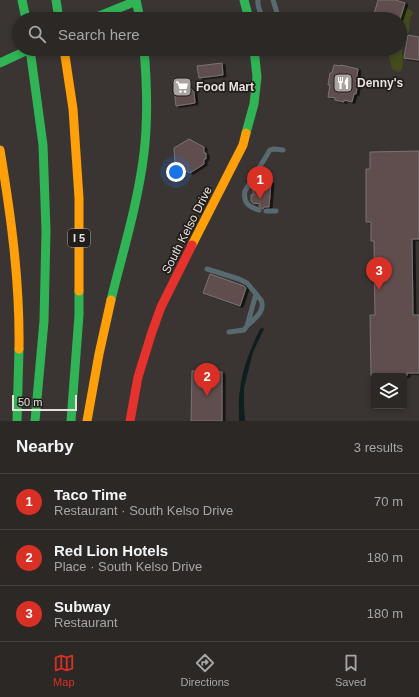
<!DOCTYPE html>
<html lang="en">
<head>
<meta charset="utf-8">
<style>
	:root { --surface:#2c2826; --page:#34302e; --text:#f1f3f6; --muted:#a6a6a7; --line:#484443; --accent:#d93025 }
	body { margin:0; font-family:Helvetica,sans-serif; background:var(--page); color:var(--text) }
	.controls { position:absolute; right:12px; bottom:12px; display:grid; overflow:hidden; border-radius:4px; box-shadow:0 2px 6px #0003 }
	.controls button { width:36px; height:36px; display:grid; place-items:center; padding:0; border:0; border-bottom:1px solid var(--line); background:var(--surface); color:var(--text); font:20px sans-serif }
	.scale { position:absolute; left:12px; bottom:10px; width:65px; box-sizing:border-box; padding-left:4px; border:2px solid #e7e0dd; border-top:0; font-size:11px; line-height:14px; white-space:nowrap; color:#e7e0dd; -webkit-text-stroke:3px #211d1a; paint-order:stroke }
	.you { position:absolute; left:176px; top:172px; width:14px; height:14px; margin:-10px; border:3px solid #fff; border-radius:50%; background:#1a73e8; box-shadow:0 0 0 6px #1a73e833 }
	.badge { display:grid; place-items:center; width:26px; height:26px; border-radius:50%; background:var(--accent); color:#fff; font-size:13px; font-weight:700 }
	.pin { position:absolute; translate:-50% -33px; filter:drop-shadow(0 1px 2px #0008) }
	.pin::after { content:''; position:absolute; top:21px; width:14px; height:12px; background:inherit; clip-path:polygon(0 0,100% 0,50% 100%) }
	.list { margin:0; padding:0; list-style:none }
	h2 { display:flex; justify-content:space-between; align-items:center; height:52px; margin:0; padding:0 16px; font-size:17px }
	h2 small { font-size:13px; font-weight:400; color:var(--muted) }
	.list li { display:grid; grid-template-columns:26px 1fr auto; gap:12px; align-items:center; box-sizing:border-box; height:56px; padding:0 16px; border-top:1px solid var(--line) }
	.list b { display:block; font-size:15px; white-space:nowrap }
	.list p { margin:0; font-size:13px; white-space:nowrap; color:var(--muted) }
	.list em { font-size:13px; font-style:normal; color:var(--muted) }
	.icon { flex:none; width:22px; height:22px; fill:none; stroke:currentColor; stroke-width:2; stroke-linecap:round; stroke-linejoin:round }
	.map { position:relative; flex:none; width:419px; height:421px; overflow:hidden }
	.search { position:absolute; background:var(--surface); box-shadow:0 2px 6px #0003; left:12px; right:12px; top:12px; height:44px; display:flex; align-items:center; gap:10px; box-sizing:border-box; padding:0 14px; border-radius:22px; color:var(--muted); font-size:15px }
	.sheet { height:220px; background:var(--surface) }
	nav { display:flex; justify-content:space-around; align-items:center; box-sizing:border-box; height:56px; border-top:1px solid var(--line); background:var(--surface); font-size:11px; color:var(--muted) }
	nav a { display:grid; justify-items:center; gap:2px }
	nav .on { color:var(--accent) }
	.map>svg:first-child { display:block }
	.green { fill:#444b1c }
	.water { fill:#101e1f }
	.building { fill:#604e4e; stroke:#797473; filter:url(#shadow) }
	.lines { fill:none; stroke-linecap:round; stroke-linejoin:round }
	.lane { stroke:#576a6f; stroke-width:5 }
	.fast { stroke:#30b455; stroke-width:9 }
	.slow { stroke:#ff9f0a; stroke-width:9 }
	.jam { stroke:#e5322d; stroke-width:9 }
	.labels { text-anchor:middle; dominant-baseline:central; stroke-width:3.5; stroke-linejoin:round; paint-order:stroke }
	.shield { fill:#211d1a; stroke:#aca6a2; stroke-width:1 }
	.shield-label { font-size:11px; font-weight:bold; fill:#e7e0dd }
	.poi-label { font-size:12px; font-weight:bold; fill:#e7e0dd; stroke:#211d1a; text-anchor:start }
	.street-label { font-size:12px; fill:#e7e0dd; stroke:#211d1a }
</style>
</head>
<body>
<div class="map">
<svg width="419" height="421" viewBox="0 0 419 421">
	<defs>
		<filter id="shadow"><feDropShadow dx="3" dy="1.5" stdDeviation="0" flood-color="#0009"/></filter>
	</defs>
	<rect width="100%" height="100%" fill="#3a3532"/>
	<path class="green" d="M404,7L411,10L413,13C412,15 411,16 410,18C408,23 411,27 409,31C407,35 403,37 402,42C400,52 406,62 401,71L398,72L392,69L387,49H400V19L401,9Z"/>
	<path class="water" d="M262,328L264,329L253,352L244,388V406L245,421H239C239,411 238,400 240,390C242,369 251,348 260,329Z"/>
	<path class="building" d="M378,0H395L405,3L400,19H391L374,14Z
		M408,35L419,37V60L404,58Z
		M222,63L223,75L199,78L197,66Z
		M334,65L341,66V65L358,69L356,82H358L356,94H354L352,102L344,100V102L335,100V98L328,97L330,85H328L330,73H332Z
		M183,79L194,92L195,103L176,106L173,80Z
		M189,139L204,147V153H206V159H204V164L190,173L175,165L174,148Z
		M419,151V239H412L413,315H419V373H407V376H371L370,315H375L374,241H371V222H366V169H370V152Z
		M256,181L271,182L269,207H264L263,209L259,206L260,204L253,203L251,201V195H253V188H255Z
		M210,274L244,286L246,288L240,306L203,293Z
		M192,371L222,372V421H191Z"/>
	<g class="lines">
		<path class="lane" d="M258,0C257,6 261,14 264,19
			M273,0L279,19
			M259,210C248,207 243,202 245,191L270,150L274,149L283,150
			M266,211H276
			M207,269L239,279L247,283L261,300C266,311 254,319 247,326
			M229,332L244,330L247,326L256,294"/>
		<path class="fast" d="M22,0L26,19
			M56,0L59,19
			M136,0L140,19
			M244,0L249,19
			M92,19L136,1
			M30,49L43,145L46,231L44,321L35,421
			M0,63L30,49
			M246,133L254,104L257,77L254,49
			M111,300C123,251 138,203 144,153C148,119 147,83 144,49
			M17,421L19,349
			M71,421L79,315V291"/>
		<path class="slow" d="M64,49L73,109L79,198V291
			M0,150C11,216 20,282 19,349
			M192,245L243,145L246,133
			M87,421L99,354L111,300"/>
		<path class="jam" d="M130,421L138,377L152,332L161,307L192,245"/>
	</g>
	<defs>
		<symbol id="restaurant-square" viewBox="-11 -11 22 22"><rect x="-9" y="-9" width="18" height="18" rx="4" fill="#aaa4a1" stroke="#211d1a"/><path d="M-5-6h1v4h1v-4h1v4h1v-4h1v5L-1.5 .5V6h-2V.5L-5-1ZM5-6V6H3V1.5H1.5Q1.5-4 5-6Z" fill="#fff"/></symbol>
		<symbol id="supermarket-square" viewBox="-11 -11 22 22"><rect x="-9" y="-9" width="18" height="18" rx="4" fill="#aaa4a1" stroke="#211d1a"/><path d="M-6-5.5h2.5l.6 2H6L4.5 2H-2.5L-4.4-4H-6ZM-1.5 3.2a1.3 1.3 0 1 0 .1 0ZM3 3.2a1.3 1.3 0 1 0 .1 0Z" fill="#fff"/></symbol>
	</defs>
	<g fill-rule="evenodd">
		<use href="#restaurant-square" x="332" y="72" width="22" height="22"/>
		<use href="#supermarket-square" x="171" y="76" width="22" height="22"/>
	</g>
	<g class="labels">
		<rect class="shield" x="68" y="229" width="22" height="18" rx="3"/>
		<g class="shield-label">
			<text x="79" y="238">I 5</text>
		</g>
		<g class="poi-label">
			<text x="357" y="83">Denny's</text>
			<text x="196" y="87">Food Mart</text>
		</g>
		<g class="street-label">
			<text transform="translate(187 230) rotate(-63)">South Kelso Drive</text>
		</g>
	</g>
</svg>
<div class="controls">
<button><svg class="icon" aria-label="layers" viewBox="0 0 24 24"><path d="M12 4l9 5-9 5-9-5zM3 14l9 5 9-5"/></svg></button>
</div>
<div class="scale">50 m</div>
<div class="you"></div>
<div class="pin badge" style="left:260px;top:199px">1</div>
<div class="pin badge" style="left:207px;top:396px">2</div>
<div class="pin badge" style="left:379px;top:290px">3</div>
<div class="search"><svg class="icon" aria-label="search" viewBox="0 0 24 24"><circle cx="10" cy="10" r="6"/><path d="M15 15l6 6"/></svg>Search here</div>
</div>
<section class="sheet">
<h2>Nearby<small>3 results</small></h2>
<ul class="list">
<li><span class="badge">1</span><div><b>Taco Time</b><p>Restaurant · South Kelso Drive</p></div><em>70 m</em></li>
<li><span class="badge">2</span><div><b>Red Lion Hotels</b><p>Place · South Kelso Drive</p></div><em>180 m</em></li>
<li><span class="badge">3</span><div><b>Subway</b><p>Restaurant</p></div><em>180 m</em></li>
</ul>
</section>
<nav>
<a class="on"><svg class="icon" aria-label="map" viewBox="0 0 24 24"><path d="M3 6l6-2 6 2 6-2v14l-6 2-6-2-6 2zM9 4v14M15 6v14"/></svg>Map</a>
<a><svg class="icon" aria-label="directions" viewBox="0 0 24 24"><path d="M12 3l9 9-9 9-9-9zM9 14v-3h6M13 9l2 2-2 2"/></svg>Directions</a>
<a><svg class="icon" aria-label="saved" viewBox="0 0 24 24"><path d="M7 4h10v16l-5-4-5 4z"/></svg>Saved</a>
</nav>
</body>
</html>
